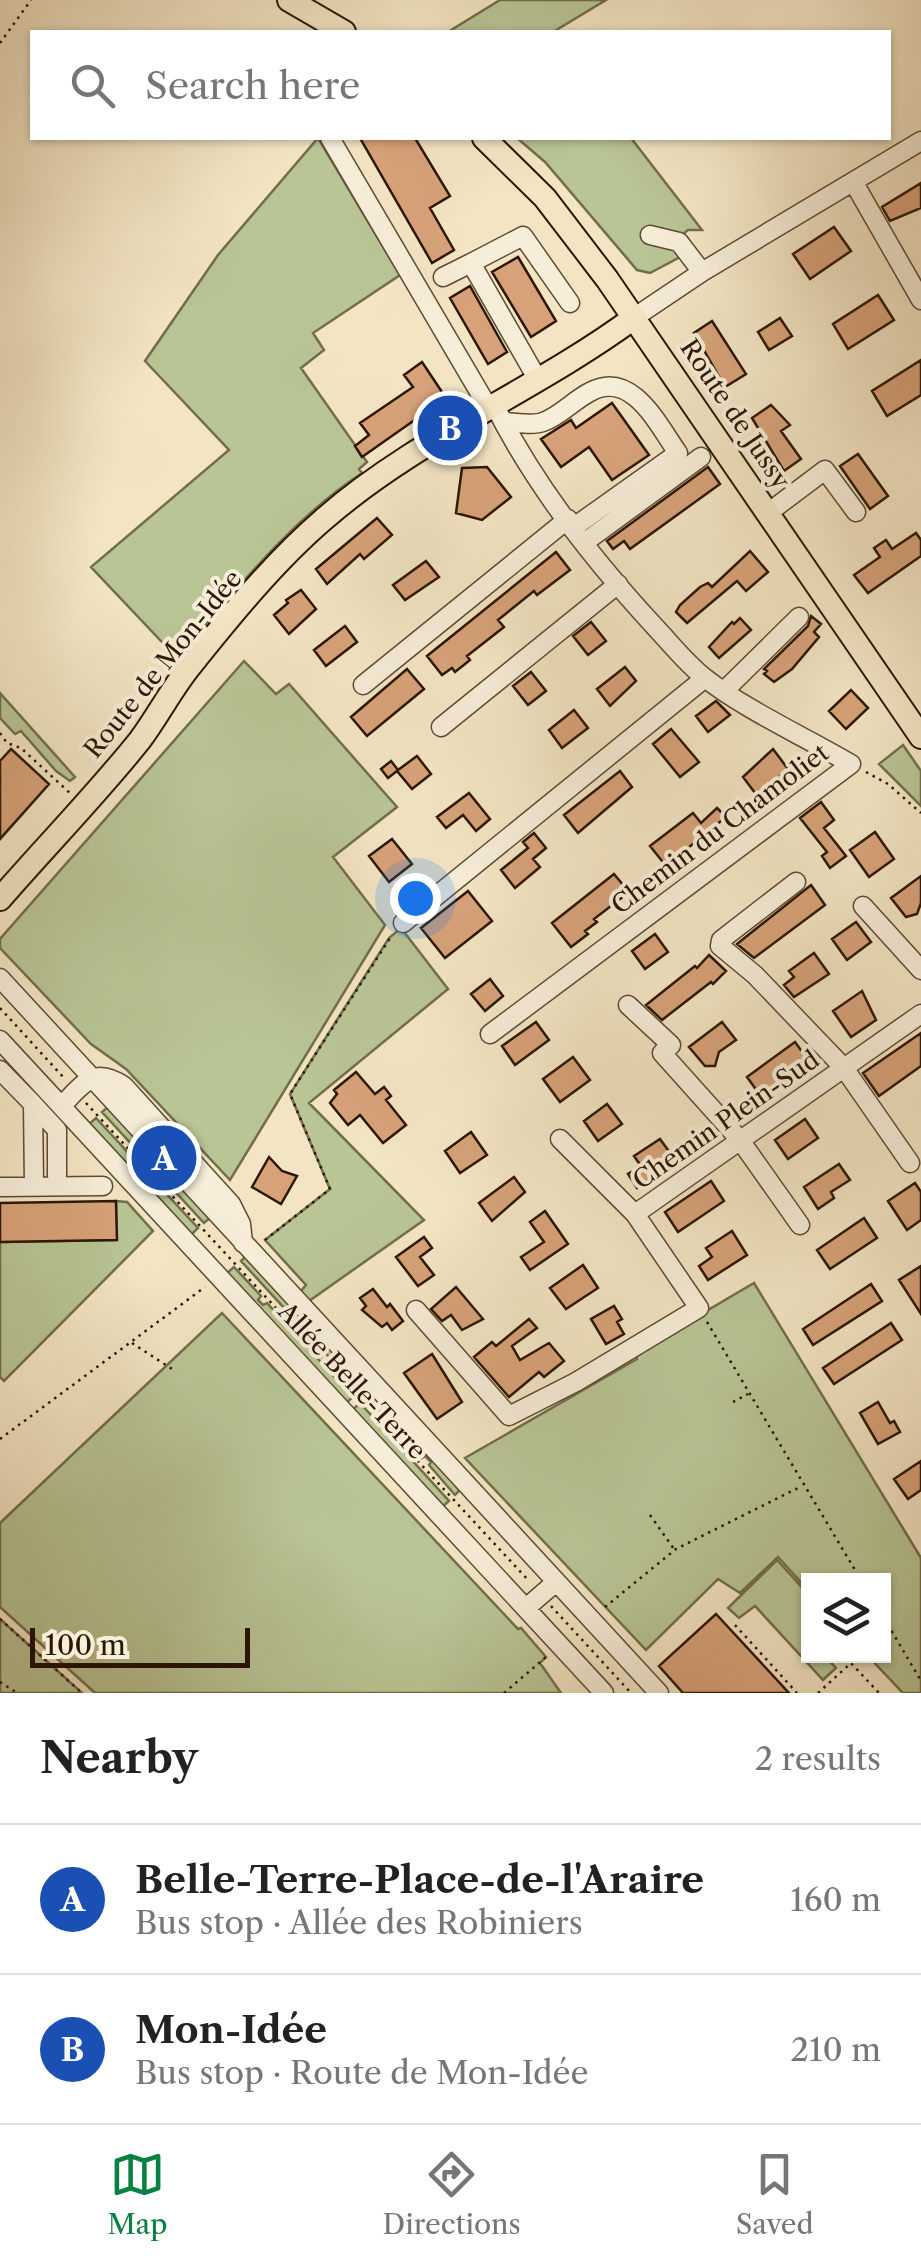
<!DOCTYPE html>
<html lang="en">
<head>
<meta charset="utf-8">
<style>
	:root { --surface:#fff; --page:#f6f6f6; --text:#222; --muted:#767676; --line:#e0e0e0; --accent:#0b8043 }
	body { margin:0; font-family:"Libre Caslon Text",serif; background:var(--page); color:var(--text) }
	.controls { position:absolute; right:30px; bottom:30px; display:grid; overflow:hidden; border-radius:0px; box-shadow:0 2px 8px #0004 }
	.controls button { width:90px; height:90px; display:grid; place-items:center; padding:0; border:0; border-bottom:2px solid var(--line); background:var(--surface); color:var(--text); font:50px sans-serif }
	.scale { position:absolute; left:30px; bottom:25px; width:220px; box-sizing:border-box; padding-left:10px; border:5px solid #2c1601; border-top:0; font-size:28px; line-height:35px; white-space:nowrap; color:#2c1601; -webkit-text-stroke:8px #f7eed9; paint-order:stroke }
	.you { position:absolute; left:415px; top:898px; width:35px; height:35px; margin:-25px; border:8px solid #fff; border-radius:50%; background:#1a73e8; box-shadow:0 0 0 15px #1a73e833 }
	.badge { display:grid; place-items:center; width:65px; height:65px; border-radius:50%; background:var(--accent); color:#fff; font-size:32px; font-weight:700 }
	.pin { position:absolute; translate:-50% -50%; border:5px solid #fff; box-shadow:0 2px 10px #0006 }
	.list { margin:0; padding:0; list-style:none }
	h2 { display:flex; justify-content:space-between; align-items:center; height:130px; margin:0; padding:0 40px; font-size:42px }
	h2 small { font-size:32px; font-weight:400; color:var(--muted) }
	.list li { display:grid; grid-template-columns:65px 1fr auto; gap:30px; align-items:center; box-sizing:border-box; height:150px; padding:0 40px; border-top:2px solid var(--line) }
	.list b { display:block; font-size:38px; white-space:nowrap }
	.list p { margin:0; font-size:32px; white-space:nowrap; color:var(--muted) }
	.list em { font-size:32px; font-style:normal; color:var(--muted) }
	.icon { flex:none; width:55px; height:55px; fill:none; stroke:currentColor; stroke-width:2; stroke-linecap:round; stroke-linejoin:round }
	.map { position:relative; flex:none; width:921px; height:1693px; overflow:hidden }
	.search { position:absolute; background:var(--surface); box-shadow:0 2px 8px #0004; left:30px; right:30px; top:30px; height:110px; display:flex; align-items:center; gap:25px; box-sizing:border-box; padding:0 35px; border-radius:0px; color:var(--muted); font-size:38px }
	.sheet { height:430px; background:var(--surface) }
	nav { display:flex; justify-content:space-around; align-items:center; box-sizing:border-box; height:140px; border-top:2px solid var(--line); background:var(--surface); font-size:28px; color:var(--muted) }
	nav a { display:grid; justify-items:center; gap:5px }
	nav .on { color:var(--accent) }
	.map>svg:first-child { display:block }
	.green { fill:#b9c595; stroke:#726e4b; stroke-width:2.5 }
	.building { fill:#d7a279; stroke:#2c1601; stroke-width:2.5 }
	.lines { fill:none; stroke-linecap:round; stroke-linejoin:round }
	.minor-casing { stroke:#5e4a32; stroke-width:21 }
	.major-casing { stroke:#2c1601; stroke-width:26 }
	.path { stroke:#2c1601; stroke-width:2.5; stroke-dasharray:2.5 5; stroke-linecap:butt }
	.minor { stroke:#f7eed9; stroke-width:18 }
	.major { stroke:#f3e5c4; stroke-width:22 }
	.labels { text-anchor:middle; dominant-baseline:central; stroke-width:8; stroke-linejoin:round; paint-order:stroke }
	.street-label { font-size:25px; fill:#2c1601; stroke:#f7eed9 }
</style>
</head>
<body>
<div class="map">
<svg width="921" height="1693" viewBox="0 0 921 1693">
	<rect width="100%" height="100%" fill="#f3e5c4"/>
	<filter id="stains"><feTurbulence type="fractalNoise" baseFrequency=".002" numOctaves="4"/><feColorMatrix values="0 0 0 0 .2 0 0 0 0 .09 0 0 0 0 .02 0 0 0 .5 -.17"/></filter>
	<radialGradient id="worn" r=".72"><stop offset=".6" stop-color="#630" stop-opacity="0"/><stop offset="1" stop-color="#630" stop-opacity=".3"/></radialGradient>
	<path class="green" d="M500,0H606L553,32H448Z
		M318,138L400,275L313,333L324,350L301,368L367,462L359,469L362,473C288,522 235,592 177,658L91,567L229,450L145,361L218,255Z
		M517,138H631L702,230H688L677,239L680,257L650,273L637,270L545,162Z
		M244,661L276,694L289,684L397,807L333,857L385,925L230,1180L126,1069L91,1044L0,948V939Z
		M0,693L75,777L70,781L56,771L21,731L15,734L0,718Z
		M903,745L921,771V806L879,764Z
		M401,928L448,989L309,1103L424,1220L309,1301L300,1292L306,1285L265,1240L330,1189L290,1094L389,938Z
		M110,1105L212,1216L204,1223L102,1112Z
		M96,1118L198,1228L190,1236L88,1125Z
		M116,1201L127,1202L153,1231L4,1381L0,1377V1242L116,1240Z
		M248,1254L462,1488L455,1495L429,1465L431,1462L425,1456L422,1458L366,1397L368,1394L363,1388L360,1390L303,1329L306,1326L300,1320L297,1322L241,1261Z
		M234,1267L261,1296L258,1300L263,1305L267,1303L353,1397L345,1404L226,1274Z
		M754,1283L921,1558V1693H903L868,1656H884V1580H808V1590L778,1557L740,1593L718,1579L646,1650L465,1458L637,1359L635,1353Z
		M222,1313L518,1629L521,1628L546,1657L540,1663L561,1693H95L0,1607V1523Z
		M360,1403L449,1501L441,1508L352,1410Z
		M777,1560L808,1594V1656H825L836,1668L823,1680L755,1606L739,1618L728,1608Z
		M0,1619L82,1693H0Z"/>
	<path class="building" d="M360,138H415L450,196L430,208L454,250L432,263Z
		M921,183V208L890,221L882,207Z
		M834,227L851,251L810,279L793,254Z
		M518,257L556,321L531,337L492,272Z
		M470,286L507,352L488,364L450,298Z
		M878,295L894,320L848,349L833,324Z
		M780,318L792,336L769,350L758,332Z
		M712,321L746,374L725,387L694,333Z
		M921,360V395L887,416L872,391Z
		M422,362L446,398L362,457L355,446L369,435L360,423L413,387L404,375Z
		M612,403L649,455L612,480L589,447L561,467L541,439L571,420L576,428Z
		M771,405L790,425L781,431L801,459L784,471L752,418Z
		M858,454L888,496L870,509L840,466Z
		M487,467L511,497L482,520L456,513L462,468Z
		M708,467L720,484L630,549L624,541L613,549L607,541Z
		M377,518L392,535L364,559L360,554L327,584L316,569Z
		M916,533L921,540V556L868,593L854,575L880,557L874,548L886,540L892,549Z
		M750,551L768,572L746,591L737,581L687,623L676,612L680,605L700,587L708,583L712,587Z
		M556,552L570,570L537,595L534,591L498,620L504,627L467,656L470,660L455,672L452,668L442,675L427,656Z
		M426,561L439,577L405,600L393,585Z
		M301,590L316,609L289,634L274,615L288,603L286,600Z
		M811,616L821,624L814,632L819,637L792,669L774,682L764,674L767,671L764,669L808,626Z
		M740,618L751,630L719,658L709,647L732,622L734,624Z
		M591,622L606,641L588,655L573,636Z
		M345,626L357,642L326,666L314,650Z
		M625,667L636,681L610,706L597,689Z
		M407,669L424,689L367,736L351,717Z
		M531,672L546,691L528,705L513,686Z
		M851,690L868,708L846,729L829,711Z
		M716,701L730,715L708,732L696,716Z
		M574,710L588,728L562,748L549,730Z
		M671,729L699,762L680,777L653,744Z
		M11,749L49,784L0,839V761Z
		M773,749L788,769L758,797L743,777Z
		M417,756L431,774L412,789L397,771L388,778L381,769L391,761L398,770Z
		M620,771L632,787L578,833L564,815Z
		M469,793L490,819L476,831L463,815L446,828L437,817Z
		M821,802L834,820L824,828L846,856L830,868L822,856L827,852L800,818Z
		M717,808L726,817L666,866L650,846L693,813L701,823Z
		M875,832L894,859L869,877L850,850Z
		M534,833L546,848L533,859L540,867L515,888L501,870L528,848L523,842Z
		M392,839L412,864L389,882L369,856Z
		M614,874L629,892L594,919L597,922L585,931L588,934L571,947L552,923Z
		M921,876V903L917,914L906,917L891,898Z
		M811,885L825,905L754,958L737,944Z
		M468,891L492,921L445,958L421,928Z
		M856,922L871,942L847,960L832,939Z
		M655,934L668,952L645,969L632,951Z
		M814,953L829,974L794,997L784,985L794,977L789,971Z
		M709,955L726,971L713,984L711,982L662,1020L646,1005L695,966L697,968Z
		M490,979L503,996L485,1011L471,994Z
		M862,991L876,1020L851,1037L833,1011Z
		M536,1022L549,1040L515,1065L502,1046Z
		M722,1022L736,1040L719,1052L715,1066H705L689,1047Z
		M921,1033V1066L879,1096L863,1073Z
		M795,1042L808,1060L760,1095L747,1077Z
		M573,1057L590,1080L560,1102L543,1079Z
		M356,1072L375,1094L384,1087L391,1096L386,1100L406,1125L383,1143L360,1115L348,1125L330,1103L337,1094L334,1090Z
		M607,1104L622,1124L598,1141L584,1121Z
		M805,1119L818,1138L788,1159L775,1140Z
		M471,1132L487,1155L460,1173L445,1151Z
		M660,1139L676,1161L637,1188L628,1174L641,1166L634,1156Z
		M269,1157L282,1171L297,1176L281,1204L252,1187Z
		M839,1164L850,1180L831,1192L834,1198L818,1209L804,1187Z
		M514,1177L525,1192L492,1221L479,1203Z
		M711,1181L724,1201L678,1232L665,1212Z
		M915,1183L921,1192V1220L907,1230L888,1201Z
		M116,1201L117,1240L0,1242V1203Z
		M545,1211L568,1244L530,1270L521,1257L544,1242L530,1222Z
		M864,1218L877,1238L830,1269L817,1250Z
		M732,1231L747,1255L708,1280L699,1266L712,1257L706,1248Z
		M424,1237L432,1248L420,1257L434,1275L418,1286L396,1257Z
		M583,1265L598,1288L566,1309L550,1288Z
		M921,1266V1314L899,1280Z
		M871,1284L882,1301L813,1345L803,1329Z
		M456,1287L483,1319L462,1330L451,1315L442,1321L431,1309Z
		M373,1289L387,1307L390,1304L403,1321L392,1330L387,1323L382,1327L362,1310L366,1306L360,1298Z
		M614,1306L622,1319L617,1322L624,1334L606,1344L591,1319Z
		M529,1319L537,1328L512,1346L520,1360L549,1343L564,1361L544,1377L539,1372L509,1397L474,1357L492,1342L496,1346Z
		M891,1323L902,1340L834,1384L823,1368Z
		M432,1354L462,1402L437,1419L404,1373Z
		M878,1402L890,1423L894,1421L900,1432L878,1444L860,1413Z
		M921,1461V1490L908,1499L894,1479Z
		M716,1614L789,1693H683L659,1666Z"/>
	<g class="lines">
		<defs>
			<path id="minor" d="M330,138L488,407
				M854,183L921,300
				M650,235L679,242L702,272
				M443,277L471,263
				M635,317L702,272L921,141
				M538,380L471,263L523,236L570,303
				M503,422C515,422 532,426 543,422C560,416 574,400 590,392C632,369 658,425 678,453L574,527
				M768,513L825,470L856,512
				M585,542L701,457
				M363,685L568,519
				M724,691L799,617
				M441,727L618,584
				M796,882L721,940L720,946L755,975L844,1068L910,1163
				M863,906L921,970
				M403,923L705,678
				M0,978L659,1693
				M628,1005L671,1045L662,1053L740,1140L800,1225
				M490,1034L851,764C807,738 744,709 705,678C687,664 672,645 656,628C595,562 534,485 494,404
				M0,1040L604,1693
				M0,1070L33,1104L34,1186
				M33,1104L57,1130V1176
				M61,1106C84,1084 93,1065 124,1086L231,1204L241,1224L243,1243
				M560,1139L635,1214
				M0,1187L103,1186
				M416,1310L509,1416L576,1382L699,1308L635,1214L921,1014
				M526,1608L556,1582"/>
			<path id="major" d="M289,0L344,32
				M484,138L545,198L607,279L921,737
				M0,899C46,846 96,795 140,740C158,716 172,688 191,665C231,615 275,561 324,519C418,437 535,391 635,317"/>
		</defs>
		<use href="#minor" class="minor-casing"/>
		<use href="#major" class="major-casing"/>
		<path class="path" d="M0,43L31,0
			M0,733L7,743L21,748L71,794
			M866,772L888,784L921,813
			M0,1008L64,1078
			M86,1103L529,1581
			M265,1240L330,1189L290,1094L392,935
			M707,1322L861,1580
			M132,1343L172,1369
			M733,1402L748,1394
			M0,1439L205,1287
			M650,1515L674,1549
			M551,1606L631,1693
			M605,1607L676,1549L802,1486
			M884,1618L921,1681
			M0,1619L82,1693
			M735,1625L797,1693
			M0,1682L17,1693
			M504,1693L546,1657
			M818,1693L851,1663L879,1693"/>
		<use href="#minor" class="minor"/>
		<use href="#major" class="major"/>
	</g>
	<g class="labels">
		<g class="street-label">
			<text transform="translate(735 414) rotate(56)">Route de Jussy</text>
			<text transform="translate(163 664) rotate(-51)">Route de Mon-Idée</text>
			<text transform="translate(720 829) rotate(-37)">Chemin du Chamoliet</text>
			<text transform="translate(726 1120) rotate(-35)">Chemin Plein-Sud</text>
			<text transform="translate(352 1381) rotate(47)">Allée Belle-Terre</text>
		</g>
	</g>
	<rect width="100%" height="100%" filter="url(#stains)"/>
	<rect width="100%" height="100%" fill="url(#worn)"/>
</svg>
<div class="controls">
<button><svg class="icon" aria-label="layers" viewBox="0 0 24 24"><path d="M12 4l9 5-9 5-9-5zM3 14l9 5 9-5"/></svg></button>
</div>
<div class="scale">100 m</div>
<div class="you"></div>
<div class="pin badge" style="left:164px;top:1158px;background:#1a4fb4">A</div>
<div class="pin badge" style="left:450px;top:428px;background:#1a4fb4">B</div>
<div class="search"><svg class="icon" aria-label="search" viewBox="0 0 24 24"><circle cx="10" cy="10" r="6"/><path d="M15 15l6 6"/></svg>Search here</div>
</div>
<section class="sheet">
<h2>Nearby<small>2 results</small></h2>
<ul class="list">
<li><span class="badge" style="background:#1a4fb4">A</span><div><b>Belle-Terre-Place-de-l'Araire</b><p>Bus stop · Allée des Robiniers</p></div><em>160 m</em></li>
<li><span class="badge" style="background:#1a4fb4">B</span><div><b>Mon-Idée</b><p>Bus stop · Route de Mon-Idée</p></div><em>210 m</em></li>
</ul>
</section>
<nav>
<a class="on"><svg class="icon" aria-label="map" viewBox="0 0 24 24"><path d="M3 6l6-2 6 2 6-2v14l-6 2-6-2-6 2zM9 4v14M15 6v14"/></svg>Map</a>
<a><svg class="icon" aria-label="directions" viewBox="0 0 24 24"><path d="M12 3l9 9-9 9-9-9zM9 14v-3h6M13 9l2 2-2 2"/></svg>Directions</a>
<a><svg class="icon" aria-label="saved" viewBox="0 0 24 24"><path d="M7 4h10v16l-5-4-5 4z"/></svg>Saved</a>
</nav>
</body>
</html>
